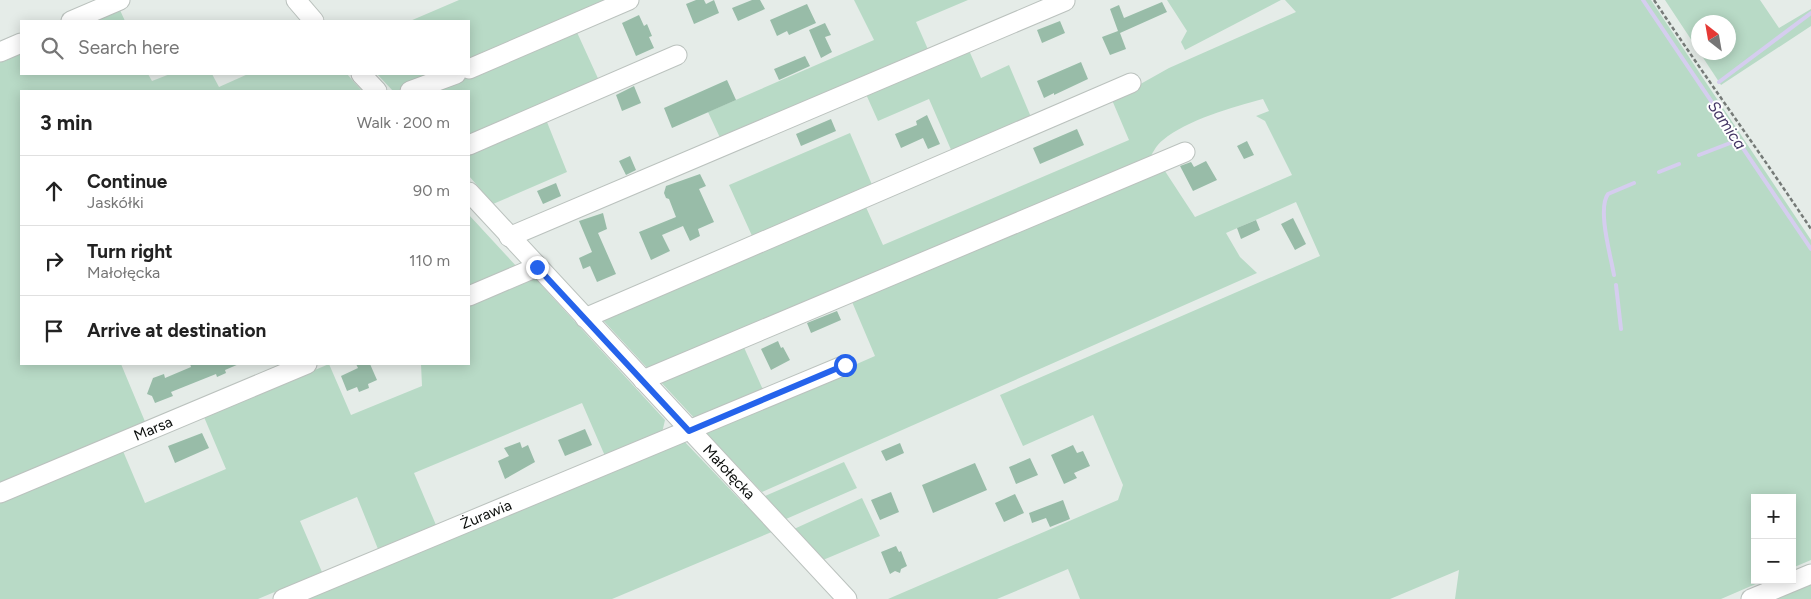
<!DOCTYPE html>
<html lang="en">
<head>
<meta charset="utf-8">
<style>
	:root { --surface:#fff; --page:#f6f6f6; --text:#222; --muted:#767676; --line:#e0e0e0 }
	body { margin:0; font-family:Figtree,sans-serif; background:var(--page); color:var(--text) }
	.controls { position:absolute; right:15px; bottom:15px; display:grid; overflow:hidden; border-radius:0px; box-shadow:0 2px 12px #0003 }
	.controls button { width:45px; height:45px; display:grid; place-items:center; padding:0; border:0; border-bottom:1px solid var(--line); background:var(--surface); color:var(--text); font:25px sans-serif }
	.compass { position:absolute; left:1691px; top:15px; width:45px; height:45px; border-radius:50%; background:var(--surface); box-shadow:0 2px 12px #0003; rotate:329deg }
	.stop { position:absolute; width:15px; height:15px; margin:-11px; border:4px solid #2563eb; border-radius:50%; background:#fff }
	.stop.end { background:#2563eb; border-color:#fff; box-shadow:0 1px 5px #0008 }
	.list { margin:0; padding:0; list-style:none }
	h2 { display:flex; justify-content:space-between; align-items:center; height:65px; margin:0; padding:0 20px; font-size:21px }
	h2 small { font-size:16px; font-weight:400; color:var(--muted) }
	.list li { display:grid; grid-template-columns:32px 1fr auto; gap:15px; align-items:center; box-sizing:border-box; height:70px; padding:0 20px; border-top:1px solid var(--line) }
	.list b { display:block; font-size:19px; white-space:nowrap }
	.list p { margin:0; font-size:16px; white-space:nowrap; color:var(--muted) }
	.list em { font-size:16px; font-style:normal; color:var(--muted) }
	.icon { flex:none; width:28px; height:28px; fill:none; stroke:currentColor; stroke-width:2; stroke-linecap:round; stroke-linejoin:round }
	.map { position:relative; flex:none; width:1811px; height:599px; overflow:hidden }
	.search { position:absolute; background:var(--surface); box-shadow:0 2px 12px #0003; left:20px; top:20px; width:450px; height:55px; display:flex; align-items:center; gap:12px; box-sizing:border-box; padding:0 18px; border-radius:0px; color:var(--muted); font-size:19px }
	.panel { position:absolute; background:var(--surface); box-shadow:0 2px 12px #0003; left:20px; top:90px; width:450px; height:275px; border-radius:0px }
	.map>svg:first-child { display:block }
	.green { fill:#b8dac6 }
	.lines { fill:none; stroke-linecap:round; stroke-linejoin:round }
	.stream { stroke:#d5cdef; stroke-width:4 }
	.building { fill:#98bca8 }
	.minor-casing { stroke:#bbc2be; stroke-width:21 }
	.path { stroke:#757a77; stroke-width:2.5; stroke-dasharray:4 2.5; stroke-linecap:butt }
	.minor { stroke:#fff; stroke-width:19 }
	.route { stroke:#2563eb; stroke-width:6 }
	.labels { text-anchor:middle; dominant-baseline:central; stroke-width:4; stroke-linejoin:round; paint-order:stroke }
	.street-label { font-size:15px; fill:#0a0d0b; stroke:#fff }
	.water-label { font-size:16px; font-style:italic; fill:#453765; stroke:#fff }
</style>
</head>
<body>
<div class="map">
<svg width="1811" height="599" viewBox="0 0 1811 599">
	<rect width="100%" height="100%" fill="#e5ece8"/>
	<path class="green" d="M459,0H616L469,63V21H410Z
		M854,0H968L916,22L930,54L722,142L708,112L874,40Z
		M1167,0H1281L1185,50L1181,42L1187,31Z
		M1285,0H1651L1811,240V560L1792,568V498H1755V580H1765L1721,599H1455L1459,570L1390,599H1080L1068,569L997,599H888L1118,500L1123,485L1093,415L1023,446L1000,395L1320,256L1296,202L1226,233L1240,257L1257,273L762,492L707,434L706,430L875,356L850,297L1161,165L1195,217L1292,175L1265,121L1256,116L1269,111L1263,99C1233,107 1187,120 1163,140C1156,145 1152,154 1148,162L651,372L601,318L865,205L883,245L1129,140L1112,100L1169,68L1296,12Z
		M1665,0H1760L1779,28L1811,9V26L1721,85L1700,53L1728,52V22H1698V50Z
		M119,8L125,21H89Z
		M575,28L601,85L469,139V91H428Z
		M968,48L981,78L1009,65L1031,117L952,152L929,99L878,121L865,92Z
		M21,50V74H148L152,81L170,74H212L219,87L248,74H347L362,91H21V364H121L146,424L0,486V59Z
		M377,74H443L402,91H393Z
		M545,117L567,172L493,204L469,176V149Z
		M850,133L873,187L753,238L729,185Z
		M469,215L518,268L469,289Z
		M537,278L543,287L665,420L662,433L605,456L582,403L414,473L436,525L378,549L357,497L300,521L322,572L258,599H0V502L123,451L145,503L226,469L204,417L329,364L351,415L422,386L421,364H469V306Z
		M742,343L764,392L697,421L658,379Z
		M682,439L744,504L748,503L774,531L612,599H300Z
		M844,462L857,488L786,519L765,496Z
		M862,498L880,536L823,560L794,529Z
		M1811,577V599H1761Z"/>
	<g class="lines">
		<path class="stream" d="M1643,0L1811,249
			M1719,82L1811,13
			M1699,155L1738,140
			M1659,172L1679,164
			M1614,275C1611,257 1597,209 1608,194L1634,183
			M1616,285L1621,329"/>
	</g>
	<path class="building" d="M696,0H704L706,4L714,0L719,13L694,24L686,4Z
		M752,0H760L765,9L738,21L732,8Z
		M1162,2L1167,12L1120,33L1126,49L1110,55L1102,37L1118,31L1110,9L1119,5L1124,18Z
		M807,4L816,23L789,35L787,31L777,36L770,20Z
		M639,15L644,26L647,24L652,36L649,37L654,48L636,56L622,23Z
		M1060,21L1065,33L1042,43L1037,30Z
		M825,23L831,35L825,37L832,52L821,58L809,30Z
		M805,56L810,66L779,80L774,69Z
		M1081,62L1088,79L1054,95V93L1044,98L1037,81Z
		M727,80L736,100L672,128L664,108Z
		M634,86L641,103L622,111L616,95Z
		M927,115L940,144L928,149L923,138L901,148L895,134L917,125L916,121Z
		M831,119L836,131L801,146L796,134Z
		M1077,129L1084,145L1040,164L1033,148Z
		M1247,141L1254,155L1244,159L1237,146Z
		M630,156L636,170L626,175L619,161Z
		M1206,161L1217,180L1193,191L1180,166L1191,162L1194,167Z
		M700,174L706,186L699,189L714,222L698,229L700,236L690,241L683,226L662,235L670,251L651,260L639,232L676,217L669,199L666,198L664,193L666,186Z
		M556,183L561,196L543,204L537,191Z
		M603,213L607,229L598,233L616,274L597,282L590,266L583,269L579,258L592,252L579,221Z
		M1293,218L1306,244L1295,250L1281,224Z
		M1256,220L1260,230L1241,239L1237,228Z
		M837,311L841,320L811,333L807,323Z
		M778,341L781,348L783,347L790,360L771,370L761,349Z
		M190,364H239L225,370L226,373L217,377L216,374L171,392L173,396L155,403L152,396L147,394L153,378L164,374L165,378L191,367Z
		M356,364H370L377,380L368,384L369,388L359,392L357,387L347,391L341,376L358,368Z
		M585,429L592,445L565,456L558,440Z
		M202,433L209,448L175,463L168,446Z
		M520,442L522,448L528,445L535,462L505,479L498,461L509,456L504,448Z
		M900,443L904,453L886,461L881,451Z
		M1073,445L1077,453L1083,451L1090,466L1074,473L1077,478L1064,484L1051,455Z
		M1030,458L1038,475L1016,484L1009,467Z
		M975,463L987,490L933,513L922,485Z
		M891,492L899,512L880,520L871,500Z
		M1015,494L1024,513L1004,522L995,503Z
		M1063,500L1070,519L1050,527L1046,518L1032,523L1029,513Z
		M896,546L899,552L901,551L907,566L901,569L900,573L895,571L890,574L881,552Z"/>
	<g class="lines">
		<defs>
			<g id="minor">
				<path d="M296,0L314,21"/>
				<path d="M71,21L120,0"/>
				<path d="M0,52L21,43"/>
				<path d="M469,69L629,0"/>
				<path d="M361,74L377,91"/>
				<path d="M410,91L456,74"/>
				<path d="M469,145L677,55"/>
				<path id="s1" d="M469,192L847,599"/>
				<path d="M509,237L1065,1"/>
				<path d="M469,296L537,267"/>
				<path d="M585,318L1131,83"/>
				<path d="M643,380L1185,152"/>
				<path id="s2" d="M0,493L307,364"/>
				<path id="s3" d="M283,599L845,365"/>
				<path d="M1751,599L1811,574"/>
			</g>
		</defs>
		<use href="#minor" class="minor-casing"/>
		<path class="path" d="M1654,0C1705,77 1760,152 1811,229"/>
		<use href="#minor" class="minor"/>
	</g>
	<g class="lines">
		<path class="route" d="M537,267L689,431L845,365"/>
	</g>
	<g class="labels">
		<g class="street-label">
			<text stroke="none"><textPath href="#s2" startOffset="166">Marsa</textPath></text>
			<text stroke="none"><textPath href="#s1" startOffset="382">Małołęcka</textPath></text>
			<text stroke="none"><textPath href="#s3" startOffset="220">Żurawia</textPath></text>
		</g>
		<g class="water-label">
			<text transform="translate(1727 125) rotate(56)">Samica</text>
		</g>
	</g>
</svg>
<div class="controls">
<button>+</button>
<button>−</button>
</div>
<svg class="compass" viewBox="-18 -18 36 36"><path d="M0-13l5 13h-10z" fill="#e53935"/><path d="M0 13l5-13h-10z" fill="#767676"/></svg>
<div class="stop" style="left:845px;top:365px"></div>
<div class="stop end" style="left:537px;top:267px"></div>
<div class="search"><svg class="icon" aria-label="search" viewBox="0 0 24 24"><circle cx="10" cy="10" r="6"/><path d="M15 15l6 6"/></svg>Search here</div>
<section class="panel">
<h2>3 min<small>Walk · 200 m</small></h2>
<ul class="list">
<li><svg class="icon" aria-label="ahead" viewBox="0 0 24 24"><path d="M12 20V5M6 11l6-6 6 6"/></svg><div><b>Continue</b><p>Jaskółki</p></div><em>90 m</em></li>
<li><svg class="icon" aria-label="right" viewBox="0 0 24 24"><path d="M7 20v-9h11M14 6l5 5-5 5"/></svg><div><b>Turn right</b><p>Małołęcka</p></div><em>110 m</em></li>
<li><svg class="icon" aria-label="arrive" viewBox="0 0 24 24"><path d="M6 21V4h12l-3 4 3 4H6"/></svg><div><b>Arrive at destination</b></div></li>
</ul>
</section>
</div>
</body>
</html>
